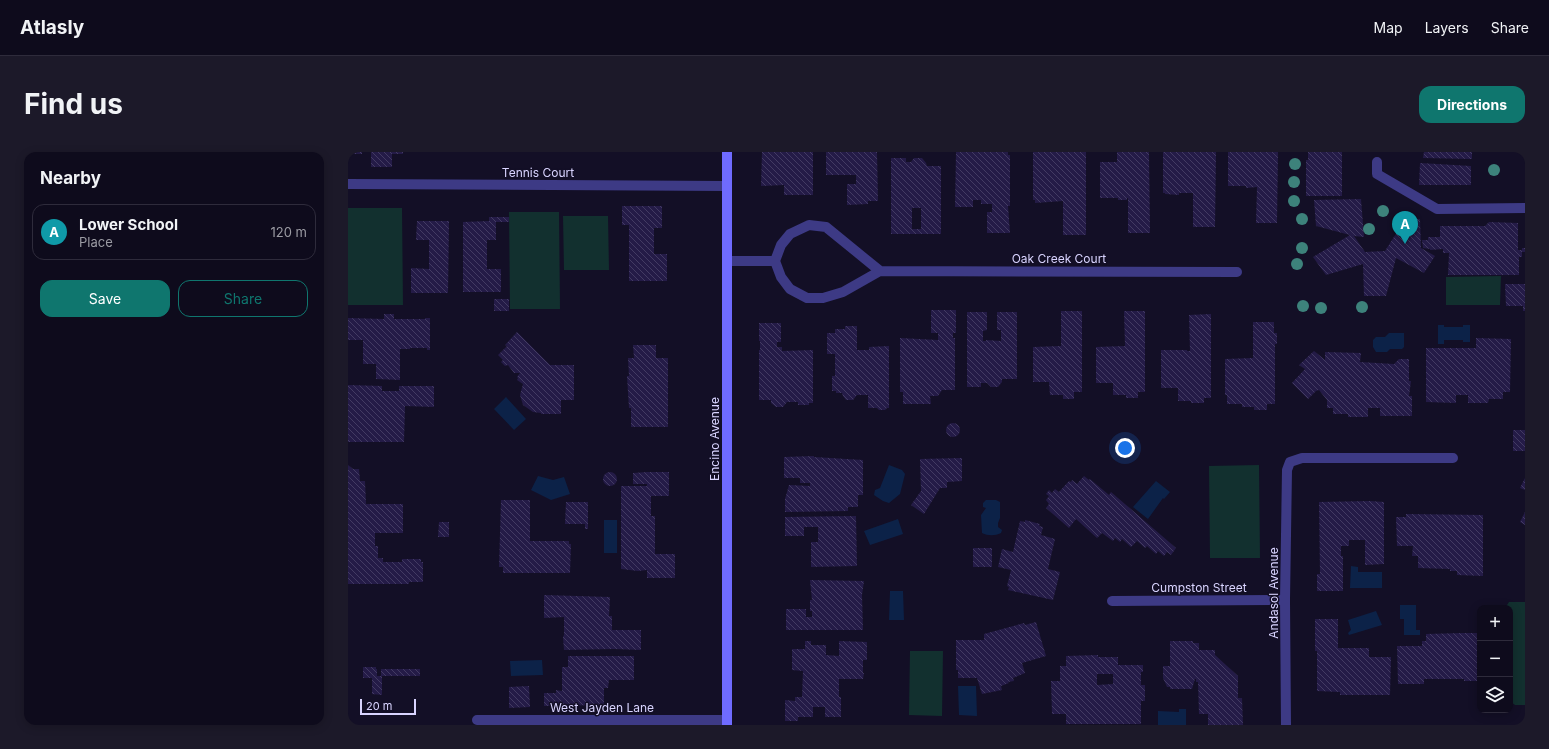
<!DOCTYPE html>
<html lang="en">
<head>
<meta charset="utf-8">
<style>
	:root { --surface:#0e0b1c; --page:#1c1929; --text:#f1f3f6; --muted:#9b9ba3; --line:#2e2b3b; --accent:#0f766e }
	body { margin:0; font-family:Inter,sans-serif; background:var(--page); color:var(--text) }
	.controls { position:absolute; right:12px; bottom:12px; display:grid; overflow:hidden; border-radius:8px; box-shadow:0 2px 10px #0003 }
	.controls button { width:36px; height:36px; display:grid; place-items:center; padding:0; border:0; border-bottom:1px solid var(--line); background:var(--surface); color:var(--text); font:20px sans-serif }
	.scale { position:absolute; left:12px; bottom:10px; width:56px; box-sizing:border-box; padding-left:4px; border:2px solid #d9d4ff; border-top:0; font-size:11px; line-height:14px; white-space:nowrap; color:#d9d4ff; -webkit-text-stroke:3px #130f26; paint-order:stroke }
	.you { position:absolute; left:777px; top:296px; width:14px; height:14px; margin:-10px; border:3px solid #fff; border-radius:50%; background:#1a73e8; box-shadow:0 0 0 6px #1a73e833 }
	.badge { display:grid; place-items:center; width:26px; height:26px; border-radius:50%; background:var(--accent); color:#fff; font-size:13px; font-weight:700 }
	.pin { position:absolute; translate:-50% -33px; filter:drop-shadow(0 1px 2px #0008) }
	.pin::after { content:''; position:absolute; top:21px; width:14px; height:12px; background:inherit; clip-path:polygon(0 0,100% 0,50% 100%) }
	.list { margin:0; padding:0; list-style:none }
	h2 { display:flex; justify-content:space-between; align-items:center; height:52px; margin:0; padding:0 16px; font-size:17px }
	h2 small { font-size:13px; font-weight:400; color:var(--muted) }
	.list li { display:grid; grid-template-columns:26px 1fr auto; gap:12px; align-items:center; box-sizing:border-box; height:56px; margin:0 8px 8px; padding:0 8px; border:1px solid var(--line); border-radius:12px }
	.list b { display:block; font-size:15px; white-space:nowrap }
	.list p { margin:0; font-size:13px; white-space:nowrap; color:var(--muted) }
	.list em { font-size:13px; font-style:normal; color:var(--muted) }
	.actions { display:flex; gap:8px; padding:12px 16px }
	.actions a { flex:1; padding:9px 0; border:1px solid var(--accent); border-radius:12px; text-align:center; font-size:14px; color:var(--accent) }
	.actions .main { background:var(--accent); color:#fff }
	.icon { flex:none; width:22px; height:22px; fill:none; stroke:currentColor; stroke-width:2; stroke-linecap:round; stroke-linejoin:round }
	.map { position:relative; flex:none; width:1177px; height:573px; overflow:hidden; border-radius:12px }
	header { display:flex; align-items:center; gap:24px; box-sizing:border-box; height:56px; padding:0 20px; background:var(--surface); border-bottom:1px solid var(--line) }
	header strong { font-size:19px }
	nav { display:flex; gap:22px; margin-inline-start:auto; font-size:14px }
	.intro { display:flex; align-items:center; justify-content:space-between; box-sizing:border-box; height:96px; padding:0 24px }
	h1 { margin:0; font-size:28px }
	.button { padding:10px 18px; border-radius:12px; background:var(--accent); color:#fff; font-size:14px; font-weight:700 }
	main { display:flex; gap:24px; padding:0 24px }
	aside { flex:1; background:var(--surface); border-radius:12px; box-shadow:0 2px 10px #0003 }
	.map>svg:first-child { display:block }
	.grass { fill:#12302f }
	.water { fill:#0c2248 }
	.building { fill:url(#building-back-hatch); fill-rule:evenodd }
	.lines { fill:none; stroke-linecap:round; stroke-linejoin:round }
	.lane { stroke:#3d3a85; stroke-width:10 }
	.street { stroke:#3d3a85; stroke-width:10 }
	.secondary { stroke:#6f6bff; stroke-width:10 }
	.tree { fill:#3d827b }
	.labels { text-anchor:middle; dominant-baseline:central; stroke-width:3; stroke-linejoin:round; paint-order:stroke }
	.street-label { font-size:12px; fill:#d9d4ff; stroke:#130f26 }
</style>
</head>
<body>
<header>
<strong>Atlasly</strong>
<nav><a>Map</a><a>Layers</a><a>Share</a></nav>
</header>
<div class="intro"><h1>Find us</h1><a class="button">Directions</a></div>
<main>
<aside>
<h2>Nearby<small></small></h2>
<ul class="list">
<li><span class="badge" style="background:#0f9aa8">A</span><div><b>Lower School</b><p>Place</p></div><em>120 m</em></li>
</ul>
<div class="actions"><a class="main">Save</a><a>Share</a></div>
</aside>
<div class="map">
<svg width="1177" height="573" viewBox="0 0 1177 573">
	<defs>
		<pattern id="building-back-hatch" width="6" height="6" patternUnits="userSpaceOnUse"><rect width="6" height="6" fill="#241b47"/><path d="M-1 5l2 2M0 0l6 6M5-1l2 2" fill="none" stroke="#433b63"/></pattern>
	</defs>
	<rect width="100%" height="100%" fill="#130f26"/>
	<path class="grass" d="M0,56H54L55,153H0Z
		M161,60H211L212,157H162Z
		M215,64H260L261,118H216Z
		M1153,124L1152,153H1098V125Z
		M911,313L912,406H862L861,314Z
		M1161,450H1177V553H1167L1162,549V456H1157Z
		M562,499H595L594,564L561,563Z"/>
	<path class="water" d="M1090,173H1096V175H1115V173H1122V190H1115V188H1096V192H1090Z
		M1041,181H1056V195L1054,197H1042L1039,200H1028L1025,195V188L1028,185H1037Z
		M158,245L178,267L166,278L146,257Z
		M541,313L554,318L557,322L552,342L541,351L535,349L526,343L527,338L532,336Z
		M190,324L205,328L216,325L222,342L203,348L183,338Z
		M808,329L822,340L816,347L815,346L800,367L785,355Z
		M638,348H648L652,350V366L650,371V375L654,378L653,381C647,384 640,384 634,381L633,363L638,356L635,355V351Z
		M550,367L555,382L522,393L516,379Z
		M256,368H269V401H256Z
		M1003,414L1010,415V420H1034V436H1002Z
		M542,439H555L556,468H541Z
		M1052,453H1068V478H1072V483H1056V467H1052Z
		M1028,459L1034,473L1001,483L1000,481L1003,478L1000,468Z
		M194,508L195,523L163,524L162,509Z
		M610,534H628L629,564L611,563Z
		M831,557H838V573H810V559L831,560Z"/>
	<path class="building" d="M0,0H14V2H0Z
		M23,0H55V2H44V15H23Z
		M414,0H465V43H436V33L413,34Z
		M478,0H529L530,49H520V52L499,53V32H508V23H478Z
		M608,0H660V3H662V54H660L662,81H639V60H644V52H633V48H625V55H607Z
		M685,0H738V83H715V49L687,51V48H685Z
		M769,0H801L802,81H780V46H779V48H770V46H752V10H769Z
		M815,0H868L867,75H845V41H831V43L817,42V41H815Z
		M880,0H930L929,71H908L909,35L898,36V34H880Z
		M960,0H994V44H958V8H960Z
		M1076,0H1124V7L1075,6Z
		M543,6H558V10H563L566,6H574L578,11L579,14H593V82H543ZM564,56H573V77H564Z
		M1072,11L1123,14V33H1071Z
		M1013,47L1016,85L1006,84L1017,100L1037,99L1058,66L1072,67L1073,96L1087,104L1076,121L1048,106L1038,144H1016L1015,112L978,123L965,105L1002,83L968,74L966,48Z
		M274,54H314V76H306V102H319V129H281V73H274Z
		M141,65H161V70H148V88H139V117H153V140H115V70L141,69Z
		M69,69H101L100,141H63V116L81,117V88H68Z
		M1141,70L1170,71V98H1174V96H1177V100H1174V105H1171V123H1100L1101,101H1095V97L1082,98V97L1075,96L1074,88H1080V85H1092V74H1137Z
		M1157,132H1177V159H1175V154H1158Z
		M146,147H161V159H146Z
		M583,158H608V181H605V186H607V238H594L590,244H582L583,252H555V240H552V186L590,188V181H583Z
		M713,159H734V240H726V247H715V243H702L701,230H685V195L713,194Z
		M776,159H797V240H790V246H778V243H765V231H748V195L777,194Z
		M619,160H639V178L635,179V189H638V188L653,189V178H649V160H669V227H654V230L650,235H643L639,231H633V235H619Z
		M36,162H46V167H77V166H82V198H79V196H62V197H52V228L28,227V212H15V188H0V166L36,167Z
		M863,162V246H856V251H843V249H830V236H813V198H839V199H842L841,163Z
		M905,170H926V181H929V192H927V252H919V258H906V255H894V252H879V243H877V207L905,206Z
		M411,171H433V190H429V195H434V199L465,198V251H461V253H450V250H439L435,255H428L423,251V248H411V198H412V189H411Z
		M497,174H509V198H521V195L541,194V256H539L537,258H531L529,256H520V243H509L505,248H498L495,244L494,241H488V239H484V224H487V202H479V181H487V177H497Z
		M169,180L202,213H226V248H213V262H193V261L185,260L175,253L172,243L175,232L169,228L170,226L169,225L172,221H166L160,213L157,214L153,210L155,208L150,203L159,194L157,193Z
		M1128,186L1163,187L1162,240H1155V247H1141L1140,251H1120V243H1108V251L1078,250V196H1128Z
		M285,193H308V206H320V275H283V256H281L279,224H281L280,206H286Z
		M966,199L977,208V200L1013,201L1012,210L1046,212L1051,207H1061V229H1063L1061,244H1064V264H1032V256H1020V265H1000V262H985V256H979V248L971,238L968,239L960,247L944,231L957,217L951,213Z
		M0,233L34,234V239H51V234H86V255L57,254L56,290H0Z
		M598 278a7 7 0 1 1 14 0a7 7 0 1 1-14 0Z
		M1165,278H1177V299H1165Z
		M466,304V305L515,308V343H510V355H500V359L437,360V347L441,333L462,334V331H452V326H436V305Z
		M614,306V329L599,330V336H592L576,362L563,353L573,339L572,307Z
		M0,313L5,317H11L12,329H17L18,352H55V381H27V394H30V406H35V410H54V407H73V410H75V430H61V432H0Z
		M255 327a7 7 0 1 1 14 0a7 7 0 1 1-14 0Z
		M299,320H321V344H303V364H307V402H327V426H299V418L290,419L273,417V334H299V332H285V321Z
		M736,324L741,328L742,327L761,343L763,340L828,396L823,403L819,400L816,404L810,399L808,402L799,394L797,396L789,389L783,395L774,387L772,390L767,386L765,389L754,381L749,386L728,367L721,376L698,356L701,352L698,348L701,344L698,342L701,338L704,341L707,337L711,340L721,329L723,330L724,328L729,332Z
		M1177,326V338L1172,336Z
		M153,348H182V389H221V392H223L222,421H155V415H151Z
		M1022,349L1036,350V412L1017,413V388H1001V394H993V404H995V439H969V422H972L971,350Z
		M218,350H240V377H237V372H217Z
		M1177,360V373L1172,370Z
		M1058,362L1135,363V424L1109,423V419H1102V417L1070,416V404H1064L1065,394H1049L1048,365H1058Z
		M508,364L509,414L463,415V390H470V375H456V384H437V365Z
		M677,368L692,372L691,374L695,375L693,383L707,387L700,417L712,420L705,448L660,438L661,435L659,434L663,418L650,415L654,397L665,400L672,369L677,370Z
		M91,370H101V385H90Z
		M625,396H644V415H625Z
		M462,428L516,429L514,443L515,478H438V457H458V465H464V459H462V448H464Z
		M196,443L262,445L261,464H264V478H293V498L266,497L216,498L215,485L216,483V465L196,466Z
		M967,467H990V496H1021V505H1043L1042,543H992V540L969,539V499H967Z
		M688,470L698,504L674,511L677,521L665,526L666,529L660,530L661,531L653,534L654,538L634,542L629,526H610V518H608V488H636V482L676,471L677,473Z
		M1114,481H1132V529H1116V527H1076V532H1050L1049,494H1074V489H1078V482Z
		M457,489H463V493H478V503L491,504V489L519,490V508H515V521H516L515,527H491V545H493V565H477V555H465V565H450V569H437V548L447,549V545H454L455,519L444,518V497H457Z
		M822,489H845V491H851V498H867V503L890,524V546H894L895,573H860V562H851L850,530H848V527H847L844,537H822V535H819L815,526V514H822Z
		M750,503V505H770V513H795V520H793V533H797V549H793V572H718V562H704L703,529H712V514H718V504ZM749,522H765V532L749,533Z
		M220,504H286V528H261L260,536H256V553L196,554V541H208V538L214,539V515H220Z
		M15,515H28V517H29V524H34V543L24,542V526H15Z
		M33,517H72V524H33Z
		M181,534L182,555L161,556V535Z"/>
	<g class="lines">
		<path class="lane" d="M1029,10V22L1089,57L1177,56
			M129,568H379"/>
		<path class="street" d="M0,32L379,34
			M379,109H427
			M532,119L478,75L461,73L442,82L433,93L427,109L433,125L442,137L459,146H475L495,140L532,119L889,120
			M764,449L937,448
			M938,573L937,448L939,318L942,310L954,306H1105"/>
		<path class="secondary" d="M379,0V573"/>
	</g>
	<g class="tree">
		<circle cx="947" cy="12" r="6"/>
		<circle cx="1146" cy="18" r="6"/>
		<circle cx="946" cy="30" r="6"/>
		<circle cx="946" cy="49" r="6"/>
		<circle cx="1035" cy="59" r="6"/>
		<circle cx="954" cy="67" r="6"/>
		<circle cx="1021" cy="77" r="6"/>
		<circle cx="954" cy="96" r="6"/>
		<circle cx="949" cy="112" r="6"/>
		<circle cx="955" cy="154" r="6"/>
		<circle cx="1014" cy="155" r="6"/>
		<circle cx="973" cy="156" r="6"/>
	</g>
	<g class="labels">
		<g class="street-label">
			<text x="190" y="20">Tennis Court</text>
			<text x="711" y="106">Oak Creek Court</text>
			<text transform="translate(366 287) rotate(-90)">Encino Avenue</text>
			<text x="851" y="435">Cumpston Street</text>
			<text transform="translate(925 441) rotate(-90)">Andasol Avenue</text>
			<text x="254" y="555">West Jayden Lane</text>
		</g>
	</g>
</svg>
<div class="controls">
<button>+</button>
<button>−</button>
<button><svg class="icon" aria-label="layers" viewBox="0 0 24 24"><path d="M12 4l9 5-9 5-9-5zM3 14l9 5 9-5"/></svg></button>
</div>
<div class="scale">20 m</div>
<div class="you"></div>
<div class="pin badge" style="left:1057px;top:92px;background:#0f9aa8">A</div>
</div>
</main>
</body>
</html>
